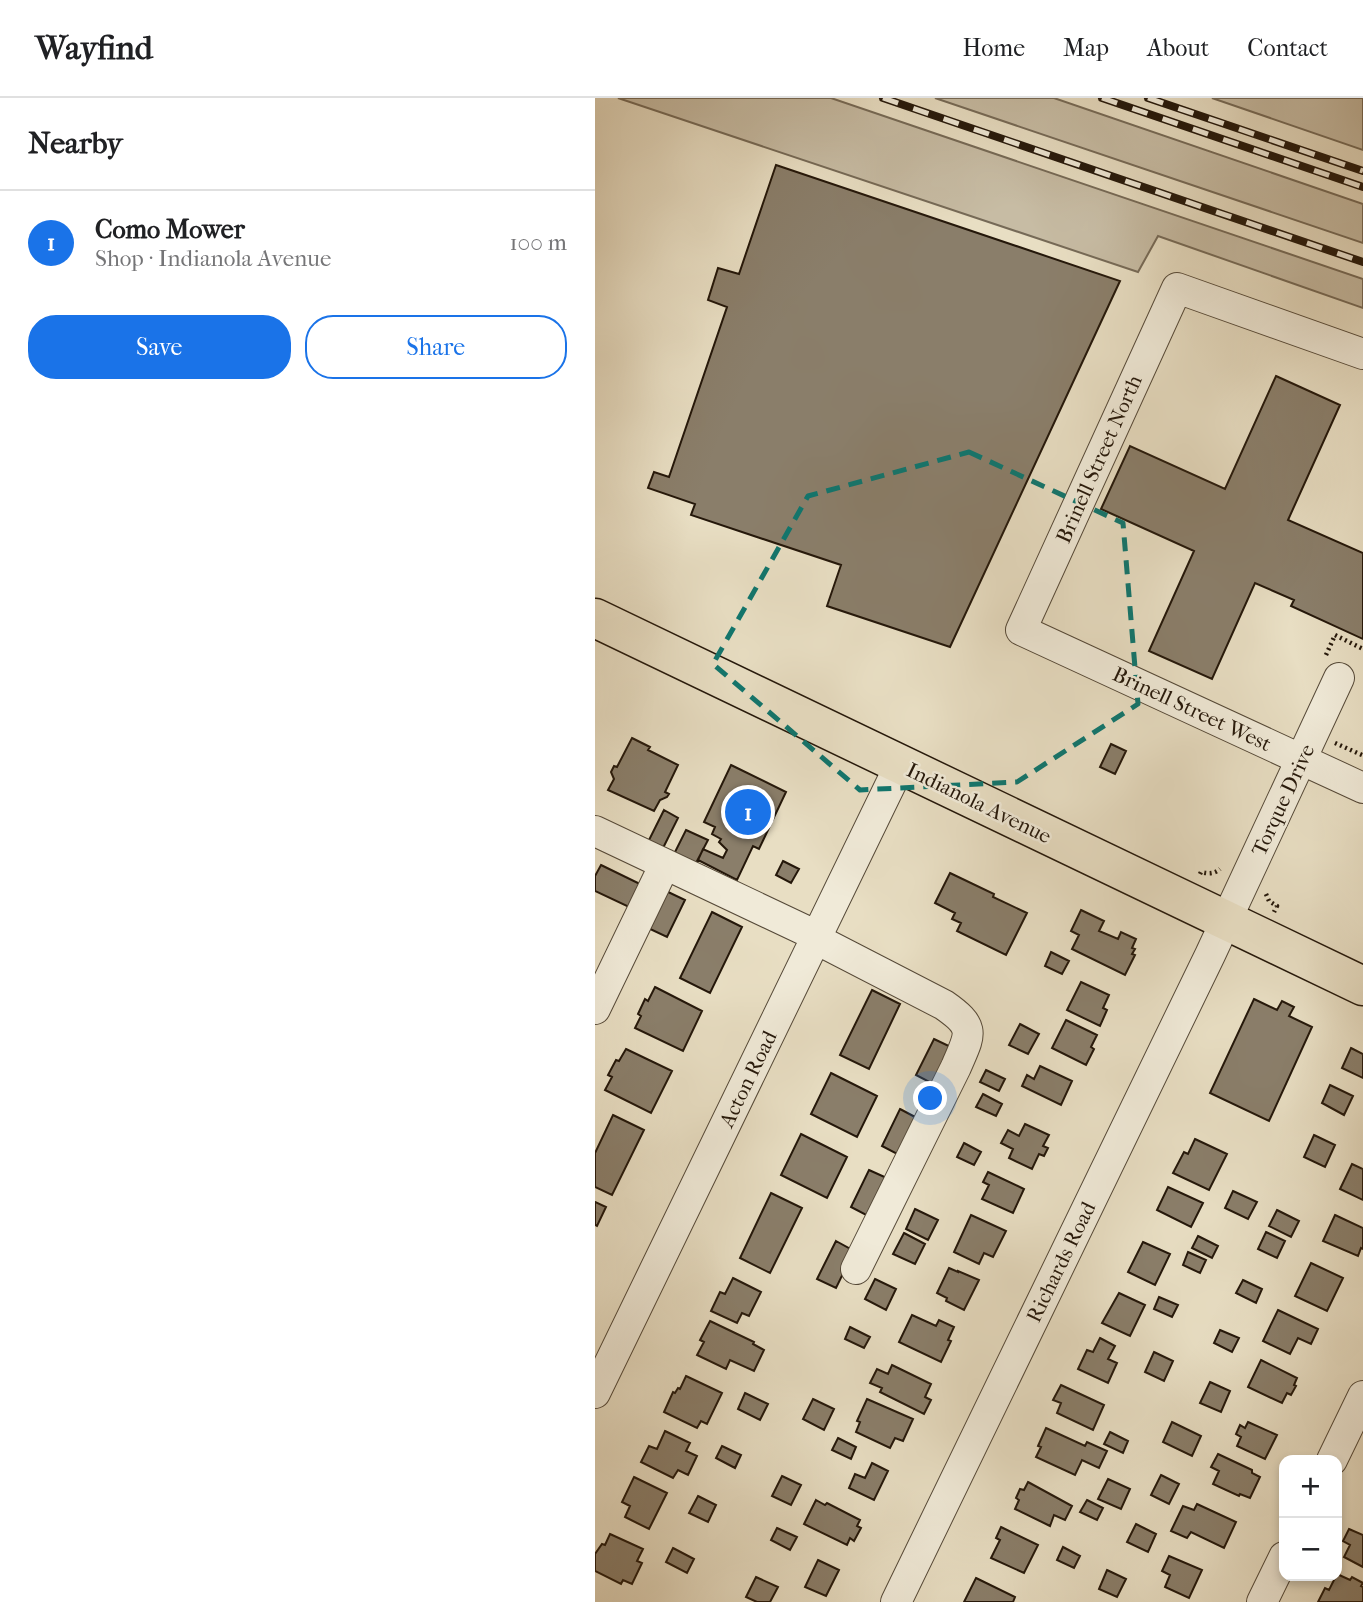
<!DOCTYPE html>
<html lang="en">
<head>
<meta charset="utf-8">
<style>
	:root { --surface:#fff; --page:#f2f2f2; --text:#202124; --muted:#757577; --line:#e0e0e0; --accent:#1a73e8 }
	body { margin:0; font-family:"IM FELL French Canon",serif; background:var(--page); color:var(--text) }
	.controls { position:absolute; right:21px; bottom:21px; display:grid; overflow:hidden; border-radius:14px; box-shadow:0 4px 10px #0003 }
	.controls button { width:63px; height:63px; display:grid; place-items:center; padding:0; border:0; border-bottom:2px solid var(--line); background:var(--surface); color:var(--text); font:35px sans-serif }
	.you { position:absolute; left:336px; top:1001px; width:24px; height:24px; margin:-18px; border:5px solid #fff; border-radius:50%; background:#1a73e8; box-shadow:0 0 0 10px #1a73e833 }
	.badge { display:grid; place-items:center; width:46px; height:46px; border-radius:50%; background:var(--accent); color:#fff; font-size:23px; font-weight:700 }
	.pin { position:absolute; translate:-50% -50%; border:4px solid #fff; box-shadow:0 2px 7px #0006 }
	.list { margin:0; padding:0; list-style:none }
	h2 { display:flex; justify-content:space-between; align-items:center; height:91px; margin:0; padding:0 28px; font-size:30px }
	h2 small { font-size:23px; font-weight:400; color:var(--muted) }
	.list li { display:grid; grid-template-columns:46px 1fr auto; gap:21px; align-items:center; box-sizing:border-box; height:105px; padding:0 28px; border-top:2px solid var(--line) }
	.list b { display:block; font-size:26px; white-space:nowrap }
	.list p { margin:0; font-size:23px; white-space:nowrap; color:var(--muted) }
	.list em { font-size:23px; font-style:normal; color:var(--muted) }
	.actions { display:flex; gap:14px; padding:21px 28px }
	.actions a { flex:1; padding:16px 0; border:2px solid var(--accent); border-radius:28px; text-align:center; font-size:24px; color:var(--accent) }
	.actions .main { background:var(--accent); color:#fff }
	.map { position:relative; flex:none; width:768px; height:1504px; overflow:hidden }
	header { display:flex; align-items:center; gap:42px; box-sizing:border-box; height:98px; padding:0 35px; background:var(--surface); border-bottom:2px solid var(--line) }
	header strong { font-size:33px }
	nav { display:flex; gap:38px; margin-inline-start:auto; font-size:24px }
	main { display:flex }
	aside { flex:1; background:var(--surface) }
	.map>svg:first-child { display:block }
	.green { fill:#c7bca4; stroke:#766a57; stroke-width:2 }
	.building { fill:#8a7e6a; stroke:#24170a; stroke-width:2 }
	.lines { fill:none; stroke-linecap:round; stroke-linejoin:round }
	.minor-casing { stroke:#554938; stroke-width:32 }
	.major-casing { stroke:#24170a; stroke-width:41 }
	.path { stroke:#24170a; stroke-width:4.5; stroke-dasharray:2 3.5; stroke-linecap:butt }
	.minor { stroke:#f0ead8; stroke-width:30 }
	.major { stroke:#e8dec3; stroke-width:38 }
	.rail-casing { stroke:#24170a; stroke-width:8 }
	.rail { stroke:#f0ead8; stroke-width:5; stroke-dasharray:16; stroke-linecap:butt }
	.marked { fill:none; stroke:#0f766e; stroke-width:5; stroke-dasharray:14 9; stroke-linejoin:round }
	.labels { text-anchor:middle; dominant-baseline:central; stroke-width:5; stroke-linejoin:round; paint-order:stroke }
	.street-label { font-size:21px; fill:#24170a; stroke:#f0ead8 }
</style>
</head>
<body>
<header>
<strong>Wayfind</strong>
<nav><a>Home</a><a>Map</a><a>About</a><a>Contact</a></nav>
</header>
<main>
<aside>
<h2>Nearby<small></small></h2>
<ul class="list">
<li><span class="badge">1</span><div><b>Como Mower</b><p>Shop · Indianola Avenue</p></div><em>100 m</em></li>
</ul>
<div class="actions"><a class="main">Save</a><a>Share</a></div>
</aside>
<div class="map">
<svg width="768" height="1504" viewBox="0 0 768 1504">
	<rect width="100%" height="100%" fill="#e8dec3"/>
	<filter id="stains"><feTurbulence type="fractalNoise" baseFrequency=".00286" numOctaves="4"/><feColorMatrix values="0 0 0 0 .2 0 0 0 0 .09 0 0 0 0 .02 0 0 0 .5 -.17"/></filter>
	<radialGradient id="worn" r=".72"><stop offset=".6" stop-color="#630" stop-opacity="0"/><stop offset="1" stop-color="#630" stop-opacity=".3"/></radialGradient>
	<path class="green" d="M23,0H236L768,181V210L563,138L543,174Z
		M340,0H459L768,106V145Z
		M617,0H768V52Z"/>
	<path class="building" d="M181,67L525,183L355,549L232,508L246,467L96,417L100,406L53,390L59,374L74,379L132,209L113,202L123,170L144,176Z
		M681,278L745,307L693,422L768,455V541L696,508L699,502L660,485L617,581L554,553L599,453L506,411L535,348L630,391Z
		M37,640L55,649L53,652L83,667L70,694L74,696L72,699L65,702L59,713L13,692L19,681L16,674L19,668L22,669Z
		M516,646L531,653L520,676L505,669Z
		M136,667L191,694L164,751L158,748L142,782L103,762L108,751L128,760L132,752L124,744L126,741L117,736L120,729L109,724Z
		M69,712L83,720L67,752L53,744Z
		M91,732L113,742L100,767L79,756Z
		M188,763L204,771L196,785L181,777Z
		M6,767L45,786L34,809L0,793V778Z
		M355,775L399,796L398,799L432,815L411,857L362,833L366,825L357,821L360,815L340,805Z
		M71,793L90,802L72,839L53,830Z
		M486,812L509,823L504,833L523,841L526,834L541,841L537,850L540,851L537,856L540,857L530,877L477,851L484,837L476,833Z
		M117,814L147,829L115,895L85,880Z
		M456,854L474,863L467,876L450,868Z
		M486,884L514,897L508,910L512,912L505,928L472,912Z
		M60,889L107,913L88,953L40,930L46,918L43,916L50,901L53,903Z
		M277,892L305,906L274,971L245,957Z
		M659,901L682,912L687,903L699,909L694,918L717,929L674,1023L615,995Z
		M471,922L502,937L496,949L499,951L491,967L457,950Z
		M425,926L444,936L433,956L414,947Z
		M339,941L358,950L340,987L321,977Z
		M756,950L768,956V980L747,970Z
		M31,951L77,973L56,1015L10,992L17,979L13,977L21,962L24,963Z
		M445,968L477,983L466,1007L427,988L432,977L439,981Z
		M391,972L410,981L404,993L385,984Z
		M236,975L282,998L262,1039L216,1016Z
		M735,987L758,998L749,1017L727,1005Z
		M388,996L407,1006L401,1018L381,1009Z
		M305,1011L324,1021L306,1058L287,1048Z
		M18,1017L49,1032L17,1097L0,1089V1055Z
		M430,1026L454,1037L448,1048L453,1050L449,1058L444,1056L437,1071L414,1060L418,1051L406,1045L413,1032L424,1038Z
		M206,1036L252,1059L232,1100L186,1077Z
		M719,1037L740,1047L730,1069L709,1059Z
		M600,1041L632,1056L614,1092L578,1075L589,1054L593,1056Z
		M369,1045L386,1054L379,1067L362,1059Z
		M757,1066L768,1071V1102L745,1091Z
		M274,1072L294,1081L275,1119L256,1109Z
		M393,1074L429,1091L418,1115L387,1101L394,1087L388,1084Z
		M573,1089L608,1105L596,1129L562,1112Z
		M638,1093L662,1104L653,1121L630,1110Z
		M176,1095L207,1110L175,1175L145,1160Z
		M0,1104L11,1109L2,1128L0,1127Z
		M320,1111L343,1122L333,1142L311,1131Z
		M682,1112L704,1123L696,1139L674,1128Z
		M376,1117L411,1133L398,1159L389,1155L384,1166L359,1154Z
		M740,1117L768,1130V1151L766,1150L763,1158L728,1143Z
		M671,1134L690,1143L682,1160L663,1151Z
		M309,1135L330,1146L320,1166L298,1156Z
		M603,1138L623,1148L617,1160L597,1150Z
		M241,1143L259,1153L241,1190L222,1181Z
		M548,1144L575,1156L560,1187L533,1174Z
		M593,1154L611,1162L605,1175L588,1167Z
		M716,1165L748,1180L732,1213L700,1198Z
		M354,1170L363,1174V1173L384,1182L369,1212L351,1203L352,1200L342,1195Z
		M138,1180L166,1194L154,1218L147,1215L142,1225L116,1213L125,1194L130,1196Z
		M280,1181L301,1191L291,1212L270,1201Z
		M648,1182L667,1191L661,1205L641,1195Z
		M524,1195L550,1207L535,1238L507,1225Z
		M564,1199L583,1207L577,1219L559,1211Z
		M683,1212L723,1231L716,1246L703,1240L695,1256L668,1243Z
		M317,1217L341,1228L344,1222L359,1229L353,1242L356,1243L346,1264L304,1244Z
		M115,1223L159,1244L158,1246L169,1252L159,1273L135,1262L131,1271L102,1257L109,1244L105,1242Z
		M255,1229L275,1239L269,1250L250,1241Z
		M625,1232L644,1240L637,1254L619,1245Z
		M505,1240L520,1248L513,1261L522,1265L513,1285L483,1271L492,1252L498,1254Z
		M559,1254L578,1263L569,1283L550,1274Z
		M666,1262L702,1280L699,1287L701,1288L696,1297L692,1295L687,1305L653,1289Z
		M297,1267L336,1286L330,1299L336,1302L329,1316L285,1294L287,1290L275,1285L282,1271L293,1276Z
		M91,1278L127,1295L112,1326L106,1323L102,1330L69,1314L78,1294L80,1295L83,1290L85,1291Z
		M615,1284L635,1293L626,1314L605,1305Z
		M466,1287L509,1307L498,1332L462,1315L466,1305L458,1302Z
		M150,1295L173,1306L165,1322L143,1311Z
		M218,1301L239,1311L229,1332L208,1321Z
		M272,1301L318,1321L308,1343L300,1340L295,1350L261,1334L265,1324L262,1323Z
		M577,1324L606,1338L597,1358L568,1344Z
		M653,1324L682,1337L670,1361L642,1348L646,1339L641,1336L645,1327L650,1330Z
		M451,1330L490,1348L492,1344L512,1353L504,1370L487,1362L480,1377L441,1359L446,1349L443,1348Z
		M70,1333L95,1345L91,1353L102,1358L93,1377L83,1372L78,1380L46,1364L54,1348L62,1351Z
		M515,1334L533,1343L528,1355L509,1346Z
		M243,1340L261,1349L256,1361L237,1352Z
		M127,1348L146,1357L140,1370L121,1360Z
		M623,1356L657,1372V1375L665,1379L655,1400L645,1396L644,1398L618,1386L624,1373L616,1369Z
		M277,1365L293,1373L279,1402L254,1390L260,1376L270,1380Z
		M566,1377L584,1386L574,1406L556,1397Z
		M187,1378L206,1387L196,1407L177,1398Z
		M39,1379L72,1395L54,1431L30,1419L35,1408L27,1404Z
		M513,1381L535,1391L526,1411L503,1401Z
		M433,1384L477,1408L470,1422L459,1417L455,1428L420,1411L424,1402L421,1400L425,1391L429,1392Z
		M103,1398L121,1407L113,1424L94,1415Z
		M221,1402L230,1407L232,1405L265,1422L262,1428L266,1430L259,1443L255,1440L252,1447L209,1426Z
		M492,1402L508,1410L502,1422L485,1414Z
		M602,1406L641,1424L629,1450L596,1434L592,1440L576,1433L588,1408L599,1412Z
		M541,1426L561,1436L553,1454L532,1444Z
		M406,1429L443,1447L429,1475L396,1460L405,1442L401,1440Z
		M182,1430L202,1439L195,1452L176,1442Z
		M754,1431L768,1437V1469L749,1459L755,1447L748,1443Z
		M15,1436L48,1451L42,1463L47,1465L37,1486L28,1482L26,1486L0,1473V1456L7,1446L10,1447Z
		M468,1449L485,1458L479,1470L462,1462Z
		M78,1450L99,1461L92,1475L71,1464Z
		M574,1458L607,1472L594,1500L570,1489L575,1477L567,1473Z
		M223,1462L244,1472L231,1498L210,1489Z
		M512,1472L531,1481L522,1499L504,1491Z
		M742,1476L755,1482L757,1479L768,1485L766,1488L768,1489V1504H723L730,1490L734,1492Z
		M161,1479L183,1489L175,1504H162L151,1499Z
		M381,1480L420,1499L418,1504H369Z"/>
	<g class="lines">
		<defs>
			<path id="minor" d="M768,256L582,190L426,532L768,690
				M0,733L222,838
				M221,841L349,907C382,930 375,936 361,969L261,1171
				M0,911L70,766
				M0,1295L305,667
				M737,1362L768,1298
				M301,1504L615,857L744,580
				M667,1504L689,1459"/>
			<path id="major" d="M0,520L768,888"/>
		</defs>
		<use href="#minor" class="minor-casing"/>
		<use href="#major" class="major-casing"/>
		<path class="path" d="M731,557L740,537L768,551
			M740,645L767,657L768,655
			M605,776L606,774C613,776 619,776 625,771
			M671,796L674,803L682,808L679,814"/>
		<use href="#minor" class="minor"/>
		<use href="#major" class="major"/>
		<defs>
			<path id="rail" d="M288,0L768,164
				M507,0L768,89
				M553,0L768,73"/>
		</defs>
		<use href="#rail" class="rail-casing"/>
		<use href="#rail" class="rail"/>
	</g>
	<path class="marked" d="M374,354L528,425L543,606L422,684L265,692L118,566L213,398Z"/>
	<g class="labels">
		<g class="street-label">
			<text transform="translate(504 361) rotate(-66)">Brinell Street North</text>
			<text transform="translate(597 611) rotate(25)">Brinell Street West</text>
			<text transform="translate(688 702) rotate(-65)">Torque Drive</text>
			<text transform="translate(384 705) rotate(26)">Indianola Avenue</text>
			<text transform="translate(153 981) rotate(-64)">Acton Road</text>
			<text transform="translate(466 1164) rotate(-64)">Richards Road</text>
		</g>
	</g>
	<rect width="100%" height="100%" filter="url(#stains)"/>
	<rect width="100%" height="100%" fill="url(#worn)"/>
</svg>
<div class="controls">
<button>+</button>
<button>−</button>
</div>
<div class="you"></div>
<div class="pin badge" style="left:153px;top:714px">1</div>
</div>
</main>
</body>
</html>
